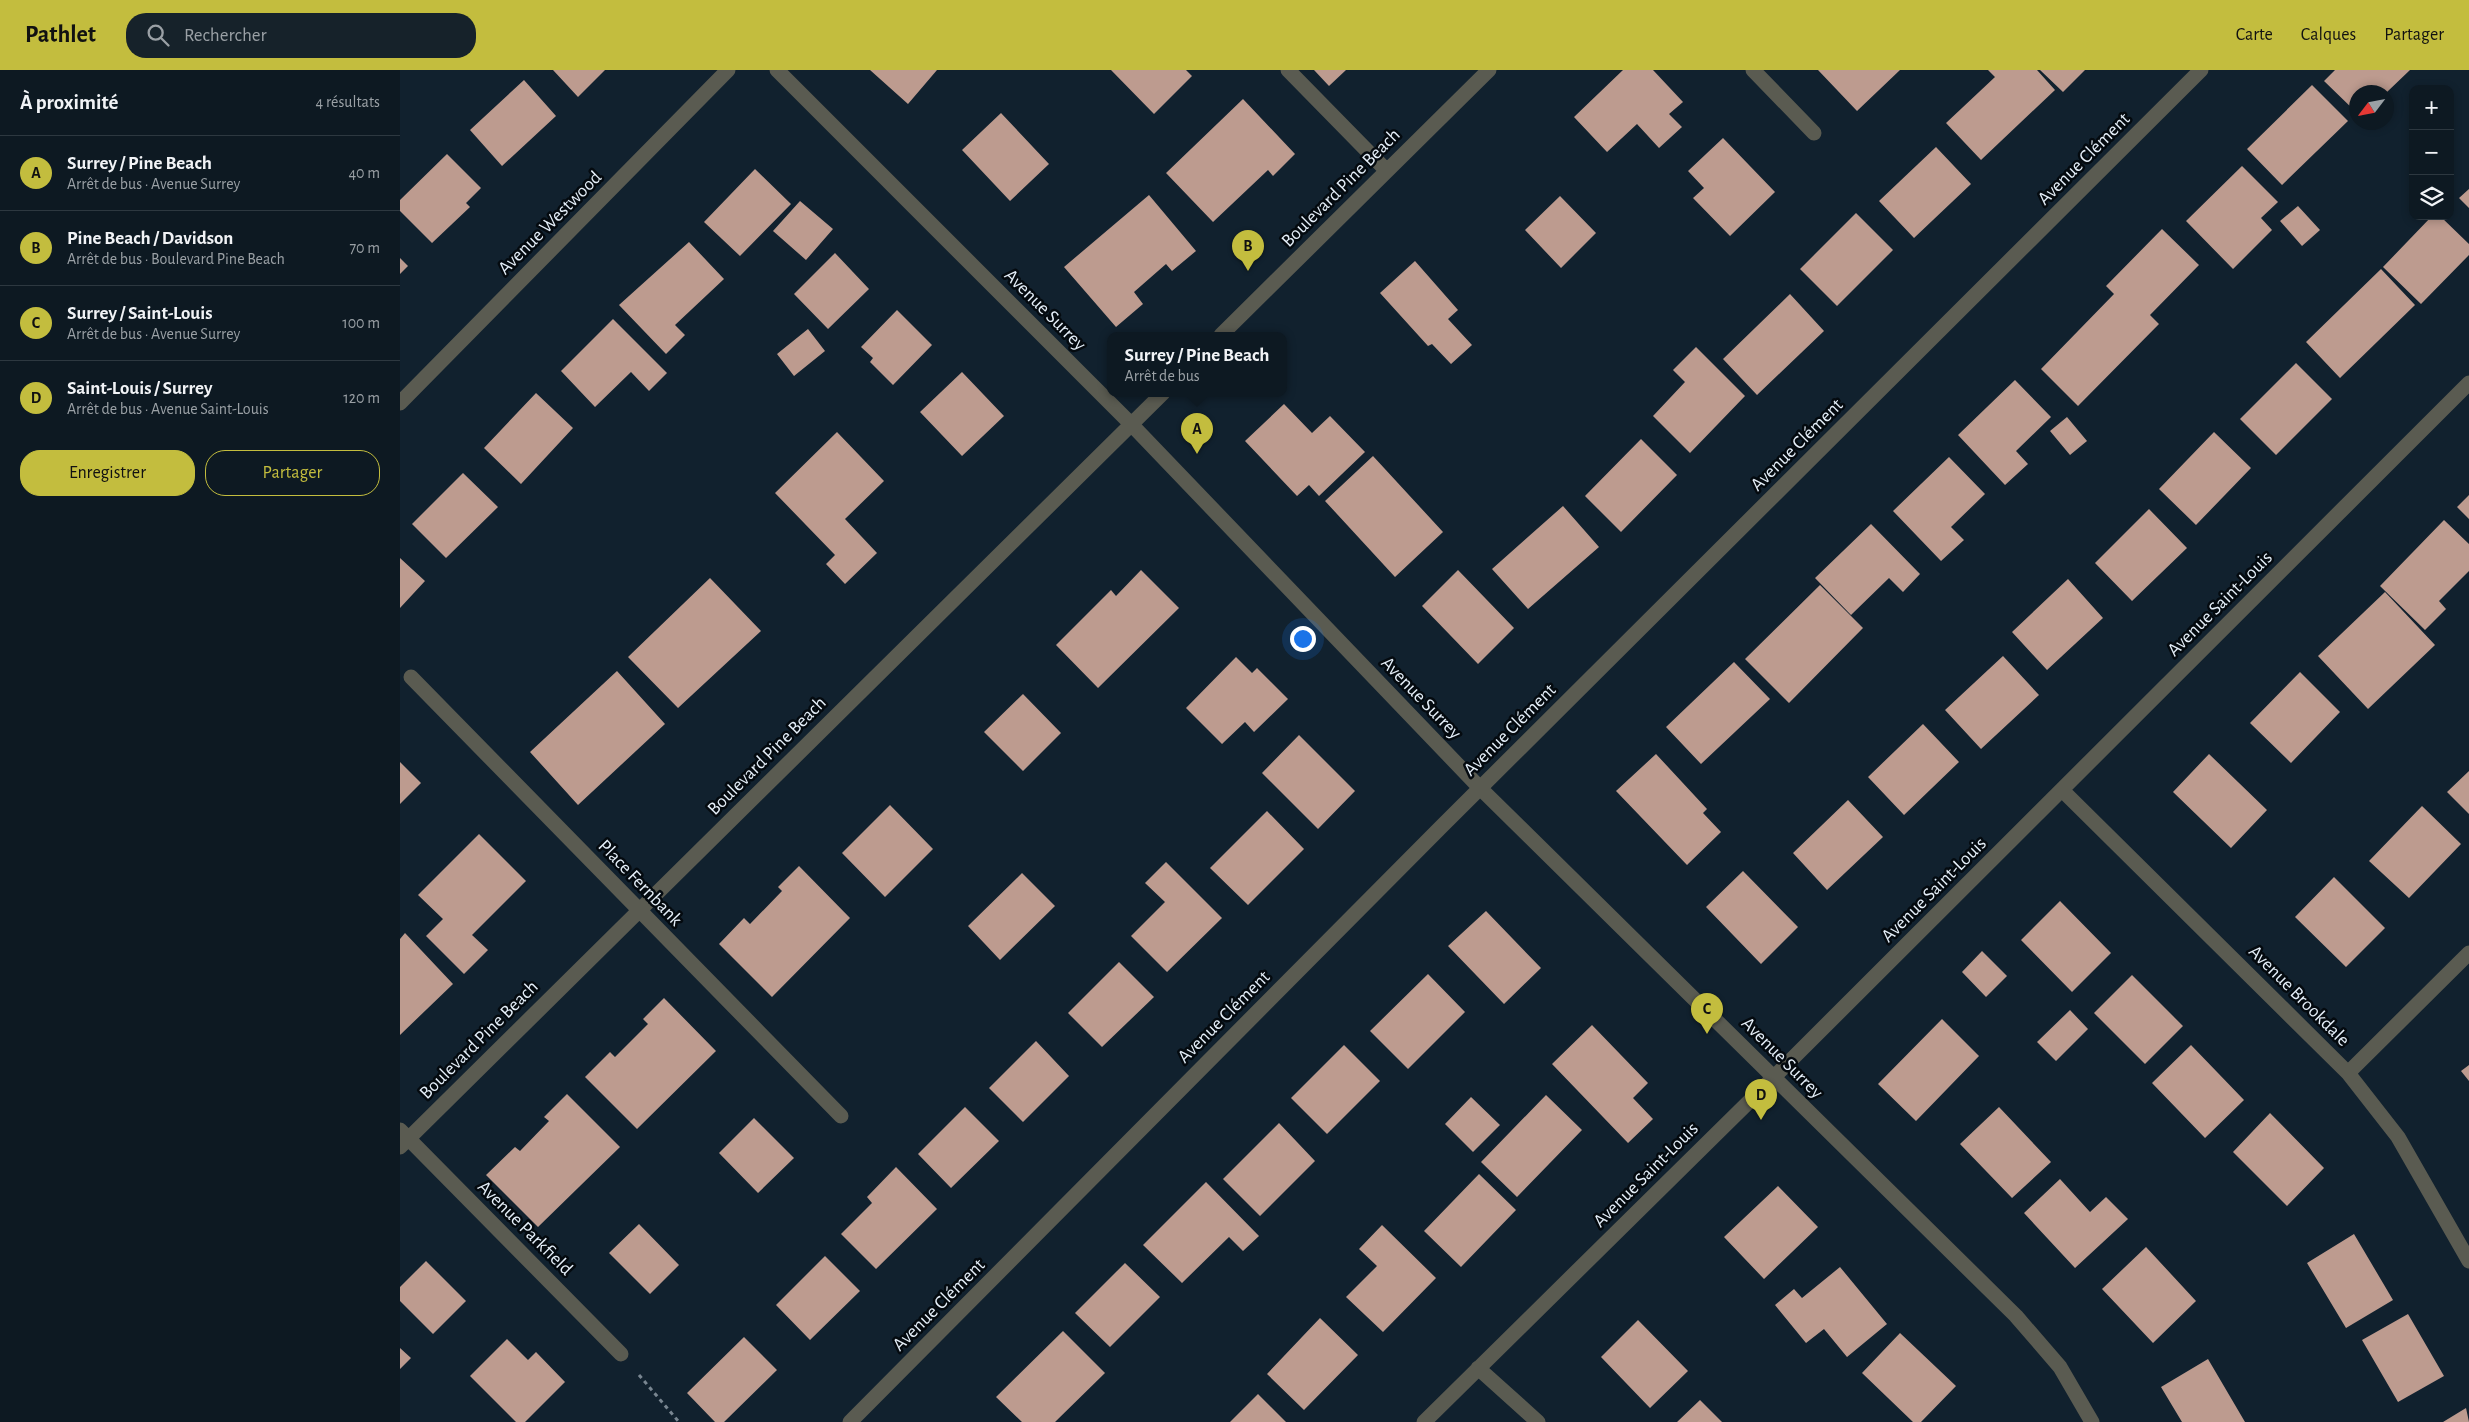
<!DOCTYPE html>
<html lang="fr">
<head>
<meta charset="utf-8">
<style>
	:root { --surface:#0d1922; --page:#16222a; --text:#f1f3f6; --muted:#9aa0a5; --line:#2d3840; --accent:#c3bd3e }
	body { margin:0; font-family:"Alegreya Sans",sans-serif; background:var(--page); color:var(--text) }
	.controls { position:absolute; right:15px; top:15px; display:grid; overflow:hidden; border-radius:10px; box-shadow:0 2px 8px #0003 }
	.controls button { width:45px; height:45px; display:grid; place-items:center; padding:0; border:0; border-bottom:1px solid var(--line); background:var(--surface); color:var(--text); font:25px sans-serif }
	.compass { position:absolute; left:1949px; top:15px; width:45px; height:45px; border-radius:50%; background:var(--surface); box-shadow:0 2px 8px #0003; rotate:238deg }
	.you { position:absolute; left:902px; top:568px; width:18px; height:18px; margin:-12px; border:4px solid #fff; border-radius:50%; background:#1a73e8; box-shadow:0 0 0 8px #1a73e833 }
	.badge { display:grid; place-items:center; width:32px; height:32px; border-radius:50%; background:var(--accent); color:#111; font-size:16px; font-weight:700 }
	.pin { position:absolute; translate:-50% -41px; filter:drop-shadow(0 1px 2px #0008) }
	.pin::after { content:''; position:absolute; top:26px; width:18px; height:15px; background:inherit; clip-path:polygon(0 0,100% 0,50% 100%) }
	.popup { position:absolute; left:707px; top:262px; width:180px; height:65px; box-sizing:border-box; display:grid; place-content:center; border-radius:10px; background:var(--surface); filter:drop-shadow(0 1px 4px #0005); font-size:16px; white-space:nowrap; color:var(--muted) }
	.popup b { font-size:19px; color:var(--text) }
	.popup::after { content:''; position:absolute; left:50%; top:100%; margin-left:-10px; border:10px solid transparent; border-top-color:var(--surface) }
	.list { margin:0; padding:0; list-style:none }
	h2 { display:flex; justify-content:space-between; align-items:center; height:65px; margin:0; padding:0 20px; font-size:21px }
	h2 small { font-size:16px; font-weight:400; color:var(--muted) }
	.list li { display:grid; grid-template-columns:32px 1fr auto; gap:15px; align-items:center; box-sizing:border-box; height:75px; padding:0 20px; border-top:1px solid var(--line) }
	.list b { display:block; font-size:19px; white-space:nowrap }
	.list p { margin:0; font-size:16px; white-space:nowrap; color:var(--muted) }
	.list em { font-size:16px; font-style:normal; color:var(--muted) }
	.actions { display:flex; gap:10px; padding:15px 20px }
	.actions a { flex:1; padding:11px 0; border:1px solid var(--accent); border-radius:20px; text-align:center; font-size:18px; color:var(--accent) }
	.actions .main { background:var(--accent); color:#111 }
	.icon { flex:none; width:28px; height:28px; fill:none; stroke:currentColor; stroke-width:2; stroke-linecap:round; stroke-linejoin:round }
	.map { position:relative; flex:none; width:2069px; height:1352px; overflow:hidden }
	header { display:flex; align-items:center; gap:30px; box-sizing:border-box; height:70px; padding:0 25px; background:var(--accent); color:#111 }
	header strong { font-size:24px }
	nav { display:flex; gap:28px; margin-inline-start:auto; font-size:18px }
	.search { width:350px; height:45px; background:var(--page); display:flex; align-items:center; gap:12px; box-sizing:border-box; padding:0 18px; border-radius:20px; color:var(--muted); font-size:19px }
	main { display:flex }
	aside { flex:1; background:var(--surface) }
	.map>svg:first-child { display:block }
	.building { fill:#bd9b8f }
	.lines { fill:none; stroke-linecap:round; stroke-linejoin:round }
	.path { stroke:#798691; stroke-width:3; stroke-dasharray:4 4; stroke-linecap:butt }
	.street { stroke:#5a5b51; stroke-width:15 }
	.labels { text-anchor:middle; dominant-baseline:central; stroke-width:5; stroke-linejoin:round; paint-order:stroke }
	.street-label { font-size:19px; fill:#e5eff9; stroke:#040a0f }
</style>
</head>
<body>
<header>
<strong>Pathlet</strong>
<div class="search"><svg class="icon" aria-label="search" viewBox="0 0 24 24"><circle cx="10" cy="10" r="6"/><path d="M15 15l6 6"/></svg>Rechercher</div>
<nav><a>Carte</a><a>Calques</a><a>Partager</a></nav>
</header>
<main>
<aside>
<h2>À proximité<small>4 résultats</small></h2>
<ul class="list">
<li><span class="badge">A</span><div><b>Surrey / Pine Beach</b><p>Arrêt de bus · Avenue Surrey</p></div><em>40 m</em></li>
<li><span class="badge">B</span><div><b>Pine Beach / Davidson</b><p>Arrêt de bus · Boulevard Pine Beach</p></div><em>70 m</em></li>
<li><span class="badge">C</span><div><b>Surrey / Saint-Louis</b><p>Arrêt de bus · Avenue Surrey</p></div><em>100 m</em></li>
<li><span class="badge">D</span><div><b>Saint-Louis / Surrey</b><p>Arrêt de bus · Avenue Saint-Louis</p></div><em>120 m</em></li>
</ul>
<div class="actions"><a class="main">Enregistrer</a><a>Partager</a></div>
</aside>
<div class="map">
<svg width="2069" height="1352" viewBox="0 0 2069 1352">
	<rect width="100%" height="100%" fill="#11212e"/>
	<path class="building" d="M153,0H205L178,27Z
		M470,0H537L508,34Z
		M711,0H786L792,6L754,44Z
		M914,0H946L929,16Z
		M1223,0H1253L1283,32L1269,44L1282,57L1259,78L1237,54L1207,82L1174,47Z
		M1418,0H1500L1457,41Z
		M1588,0H1637L1655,20L1581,90L1546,53L1595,7Z
		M1640,0H1685L1663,22Z
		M1935,0H2010L1987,22H1956V42L1924,11Z
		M124,10L156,46L102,96L70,60Z
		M1912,15L1948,51L1882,115L1847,79Z
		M843,29L895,84L873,106L868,100L813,152L766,103Z
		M601,43L649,94L610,131L562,80Z
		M1323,68L1375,122L1330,166L1293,128L1304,118L1288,101Z
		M1536,77L1571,114L1514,168L1479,131Z
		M47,84L81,118L66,133L70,137L32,173L0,141V130Z
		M1842,96L1878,132L1861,148L1872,160L1833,199L1786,151Z
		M355,99L391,134L340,186L304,152Z
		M2069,119V138L2059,128Z
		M749,125L796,181L772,201L766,194L734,222L743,234L716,257L664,197Z
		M1160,126L1196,163L1161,198L1125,160Z
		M400,131L433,159L406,190L373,161Z
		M1898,136L1920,160L1902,176L1880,151Z
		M1456,143L1493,180L1437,236L1400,199Z
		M2032,146H2040L2069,174V185L2021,234L1983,197Z
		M1762,159L1799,195L1750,245L1759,254L1678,336L1641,299L1714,224L1706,216Z
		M289,172L324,209L275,255L285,265L266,284L219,235Z
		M435,183L469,219L428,259L394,224Z
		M0,188L8,196L0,204Z
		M1015,191L1058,240L1048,249L1072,275L1051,294L1032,274L1028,276L980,223Z
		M1981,199L2015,235L1940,308L1906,272Z
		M1390,224L1424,261L1357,325L1323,289Z
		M497,240L532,275L493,315L470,292L473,288L461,277Z
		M213,249L267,303L249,321L231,302L195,337L161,301Z
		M408,259L425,281L394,306L377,284Z
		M1296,277L1345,326L1290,383L1253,346L1285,312L1273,300Z
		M1896,293L1932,329L1876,385L1840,349Z
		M562,302L604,346L562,386L520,342Z
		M1615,310L1651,347L1616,381L1628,394L1605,415L1558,365Z
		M136,323L173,358L121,414L84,378Z
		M884,334L912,363L930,346L965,382L919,426L909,415L897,426L845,371Z
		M1667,347L1687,371L1670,385L1650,361Z
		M437,362L484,411L445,449L477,483L445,514L426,494L435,485L375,423Z
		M1814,362L1851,398L1796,455L1759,419Z
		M1241,369L1277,405L1221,462L1185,426Z
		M973,386L1043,462L995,507L925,431Z
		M1549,387L1585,424L1551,457L1564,470L1541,491L1493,441Z
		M63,403L98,437L46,488L12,454Z
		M2069,425V449L2057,437Z
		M1163,436L1199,477L1128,539L1092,499Z
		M1749,439L1787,478L1732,531L1695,493Z
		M2044,450L2069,474V501L2039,531L2046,539L2025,560L1980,516Z
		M1471,454L1520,504L1503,522L1489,508L1451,545L1415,508Z
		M0,488L25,511L0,538Z
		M741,500L779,538L698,618L656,575L711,520L716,526Z
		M1058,500L1114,558L1078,594L1022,536Z
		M310,508L361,561L278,638L228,587Z
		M1668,509L1703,548L1647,600L1612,562Z
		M1420,515L1463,558L1389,633L1345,589Z
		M1985,522L2035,575L1968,639L1918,586Z
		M1603,586L1639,625L1581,679L1545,640Z
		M836,587L852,603L857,598L888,629L854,662L845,652L822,674L786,638Z
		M1334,592L1370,629L1301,694L1266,657Z
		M217,601L265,654L178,735L130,682Z
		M1900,602L1940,642L1891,693L1850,653Z
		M623,624L661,663L623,701L584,662Z
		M1523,654L1559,692L1504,745L1468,707Z
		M899,665L955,721L918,759L862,703Z
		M1256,684L1307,739L1303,743L1321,762L1287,795L1216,721Z
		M1809,684L1867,740L1831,778L1773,722Z
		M0,692L21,713L0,734Z
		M2069,701V744L2047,722Z
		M1448,730L1483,767L1427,820L1393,783Z
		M490,735L533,779L485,827L442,783Z
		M2022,736L2061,774L2009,828L1969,791Z
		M867,741L904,779L848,835L810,798Z
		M79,764L126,811L72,865L88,880L64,904L26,866L43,849L18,825Z
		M766,792L822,848L767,902L731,866L765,832L745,813Z
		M399,796L450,848L372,927L319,874L344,848L350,854L382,821L378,817Z
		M1343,801L1398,857L1361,894L1306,837Z
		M622,803L655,836L600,890L568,856Z
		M1934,807L1985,858L1946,897L1895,847Z
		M1660,831L1711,883L1672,922L1621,870Z
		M1086,841L1141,898L1104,934L1048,876Z
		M5,863L53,914L0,965V869Z
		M1582,881L1607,906L1586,927L1562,902Z
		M719,892L754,927L702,977L668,943Z
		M1028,904L1065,942L1008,999L970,961Z
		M1732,905L1783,956L1745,994L1694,943Z
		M264,928L316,981L237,1059L185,1007L210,982L215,987L248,954L243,949Z
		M1670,940L1688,959L1656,991L1637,972Z
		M1542,949L1579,986L1516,1051L1478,1014Z
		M1192,955L1248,1013L1233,1028L1253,1049L1228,1073L1152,994Z
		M636,971L669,1006L623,1052L589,1018Z
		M944,975L980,1011L927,1064L891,1028Z
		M1791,975L1844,1030L1805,1068L1752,1013Z
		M2069,995V1011L2061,1001Z
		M167,1024L220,1077L138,1157L86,1105L115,1077L120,1081L149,1051L144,1047Z
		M1146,1025L1182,1060L1117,1127L1081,1092Z
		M1071,1027L1100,1055L1073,1082L1045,1054Z
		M565,1037L599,1071L551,1118L518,1084Z
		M1599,1037L1651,1092L1612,1128L1560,1074Z
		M1870,1043L1924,1098L1887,1136L1833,1082Z
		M354,1048L394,1088L358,1123L319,1083Z
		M879,1053L915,1091L860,1146L823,1109Z
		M496,1097L537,1139L476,1199L441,1164L472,1133L467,1127Z
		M1079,1104L1116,1140L1061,1197L1024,1161Z
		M1660,1109L1690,1142L1706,1127L1728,1149L1675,1198L1624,1143Z
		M806,1112L859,1166L843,1181L829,1167L782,1213L743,1175Z
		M1378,1116L1418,1157L1364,1209L1324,1167Z
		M239,1154L279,1195L250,1224L209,1183Z
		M982,1155L1036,1208L983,1262L946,1227L977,1196L959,1179Z
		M1954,1164L1993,1230L1946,1258L1907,1193Z
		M1746,1177L1796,1231L1753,1273L1702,1219Z
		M425,1186L460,1221L410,1270L376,1235Z
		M26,1191L66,1231L33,1264L0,1231V1217Z
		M725,1193L760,1227L710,1277L675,1243Z
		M1440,1197L1487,1254L1447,1287L1424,1259L1406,1273L1375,1235L1394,1219L1402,1228Z
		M2008,1244L2044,1306L1998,1332L1962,1270Z
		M920,1248L958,1285L904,1340L867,1304Z
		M1238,1250L1288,1301L1250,1338L1201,1287Z
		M663,1261L705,1303L655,1352H622L596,1327Z
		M1500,1263L1556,1316L1521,1352H1513L1462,1303Z
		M344,1267L377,1300L324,1352H315L287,1323Z
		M107,1269L128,1290L136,1282L165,1312L125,1352H116L70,1306Z
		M0,1278L11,1288L0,1299Z
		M1808,1289L1845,1352H1782L1761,1317Z
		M858,1324L886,1352H830Z
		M1300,1330L1322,1352H1277Z
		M2066,1338L2069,1352H2043Z"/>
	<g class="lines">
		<path class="path" d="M239,1305L279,1352"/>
		<path class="street" d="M377,0L731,354L1080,718L1616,1246L1660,1297L1692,1352
			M888,0L987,101
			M1353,0L1414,63
			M821,265L1089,0
			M0,333L328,0
			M11,607L441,1046
			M1662,720L1948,1003L1998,1067L2069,1191
			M1948,1003L2069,883
			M0,1060L221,1284
			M0,1077L763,323
			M1078,1298L1138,1352
			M450,1352L1042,756L1801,0
			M1024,1352L1373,1008L2069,313"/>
	</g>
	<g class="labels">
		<g class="street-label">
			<text transform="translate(1684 89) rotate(-45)">Avenue Clément</text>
			<text transform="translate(941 118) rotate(-45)">Boulevard Pine Beach</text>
			<text transform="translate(150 153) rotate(-45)">Avenue Westwood</text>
			<text transform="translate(645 240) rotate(45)">Avenue Surrey</text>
			<text transform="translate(1397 375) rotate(-45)">Avenue Clément</text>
			<text transform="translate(1820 534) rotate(-45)">Avenue Saint-Louis</text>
			<text transform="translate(1021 628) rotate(46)">Avenue Surrey</text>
			<text transform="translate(1110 660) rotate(-45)">Avenue Clément</text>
			<text transform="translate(367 686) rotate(-45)">Boulevard Pine Beach</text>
			<text transform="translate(240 813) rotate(46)">Place Fernbank</text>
			<text transform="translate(1534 820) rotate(-45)">Avenue Saint-Louis</text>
			<text transform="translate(1899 926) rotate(45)">Avenue Brookdale</text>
			<text transform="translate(824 947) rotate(-45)">Avenue Clément</text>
			<text transform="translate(79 970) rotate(-45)">Boulevard Pine Beach</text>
			<text transform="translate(1382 988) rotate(45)">Avenue Surrey</text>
			<text transform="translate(1246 1105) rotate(-45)">Avenue Saint-Louis</text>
			<text transform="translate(125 1158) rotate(45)">Avenue Parkfield</text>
			<text transform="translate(539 1235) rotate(-45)">Avenue Clément</text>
		</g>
	</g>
</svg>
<div class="controls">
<button>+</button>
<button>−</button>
<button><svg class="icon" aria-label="layers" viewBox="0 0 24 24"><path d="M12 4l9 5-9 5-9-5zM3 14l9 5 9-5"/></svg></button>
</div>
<svg class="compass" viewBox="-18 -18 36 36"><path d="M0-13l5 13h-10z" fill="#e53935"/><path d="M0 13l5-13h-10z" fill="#9aa0a5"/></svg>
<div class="you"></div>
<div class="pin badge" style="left:797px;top:384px">A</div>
<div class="popup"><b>Surrey / Pine Beach</b>Arrêt de bus</div>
<div class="pin badge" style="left:848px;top:201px">B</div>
<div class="pin badge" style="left:1307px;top:964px">C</div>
<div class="pin badge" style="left:1361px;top:1050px">D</div>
</div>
</main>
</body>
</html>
